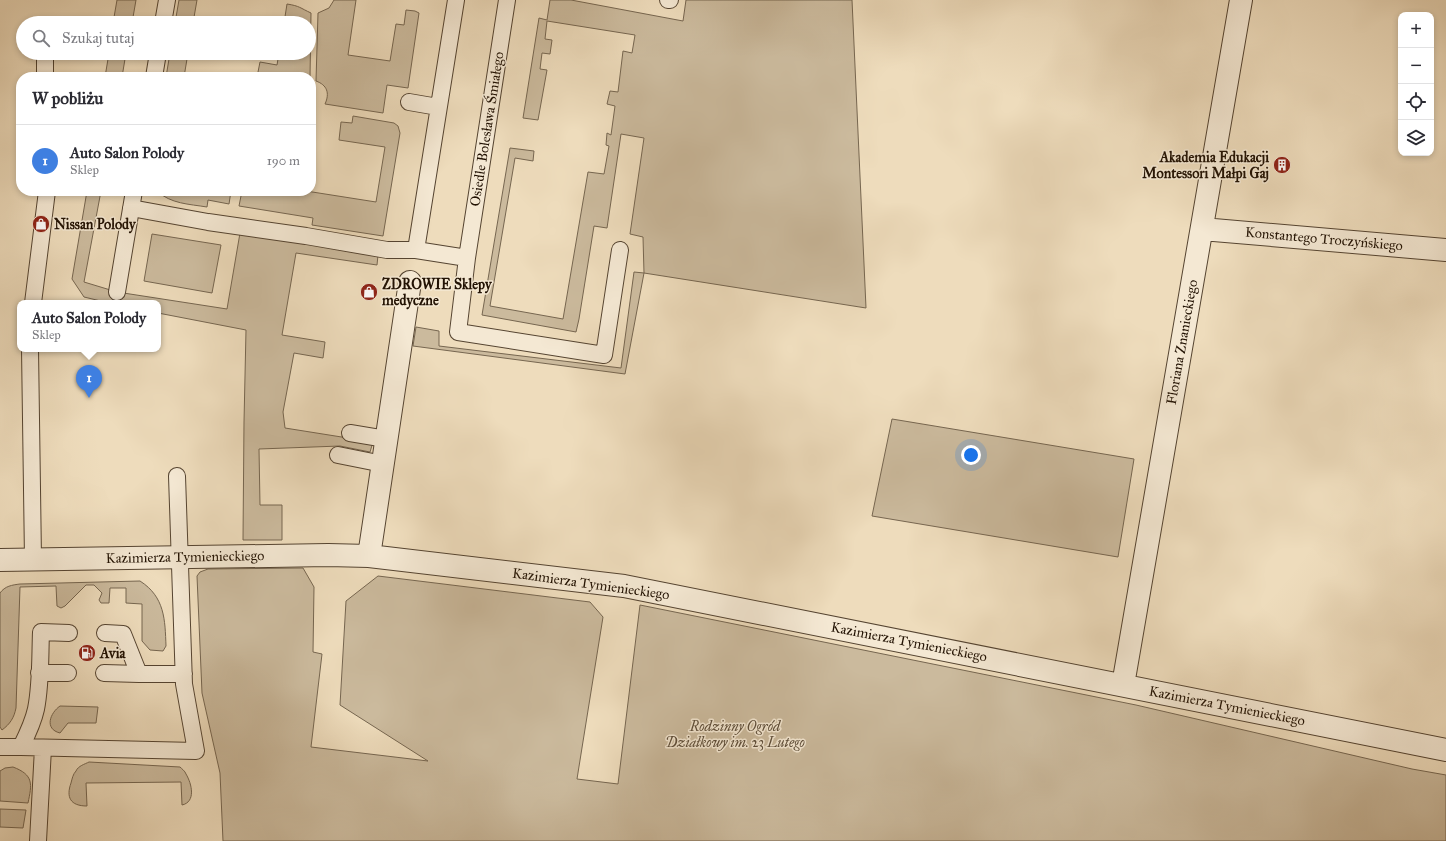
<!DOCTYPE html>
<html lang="pl">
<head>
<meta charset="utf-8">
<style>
	:root { --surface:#fff; --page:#f2f2f3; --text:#2b2b33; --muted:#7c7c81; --line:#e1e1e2; --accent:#d93025 }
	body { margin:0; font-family:"IM FELL Great Primer",serif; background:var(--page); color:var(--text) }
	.controls { position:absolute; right:12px; top:12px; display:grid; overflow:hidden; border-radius:8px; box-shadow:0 2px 6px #0003 }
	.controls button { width:36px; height:36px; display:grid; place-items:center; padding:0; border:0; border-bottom:1px solid var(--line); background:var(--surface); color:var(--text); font:20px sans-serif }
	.you { position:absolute; left:971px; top:455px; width:14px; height:14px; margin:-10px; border:3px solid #fff; border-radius:50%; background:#1a73e8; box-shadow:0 0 0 6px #1a73e833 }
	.badge { display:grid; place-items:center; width:26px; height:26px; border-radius:50%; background:var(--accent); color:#fff; font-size:13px; font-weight:700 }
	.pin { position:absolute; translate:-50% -33px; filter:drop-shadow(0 1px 2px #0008) }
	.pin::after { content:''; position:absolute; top:21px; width:14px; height:12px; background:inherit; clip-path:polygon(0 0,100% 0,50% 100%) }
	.popup { position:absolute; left:17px; top:300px; width:144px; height:52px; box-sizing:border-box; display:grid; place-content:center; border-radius:8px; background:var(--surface); filter:drop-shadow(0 1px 3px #0005); font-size:13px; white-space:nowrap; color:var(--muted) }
	.popup b { font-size:15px; color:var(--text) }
	.popup::after { content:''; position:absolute; left:50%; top:100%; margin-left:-8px; border:8px solid transparent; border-top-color:var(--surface) }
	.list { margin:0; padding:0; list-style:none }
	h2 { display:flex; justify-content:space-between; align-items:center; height:52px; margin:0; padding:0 16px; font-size:17px }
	h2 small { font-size:13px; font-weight:400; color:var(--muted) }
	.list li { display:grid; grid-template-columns:26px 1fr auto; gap:12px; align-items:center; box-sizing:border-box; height:72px; padding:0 16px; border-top:1px solid var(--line) }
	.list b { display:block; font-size:15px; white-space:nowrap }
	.list p { margin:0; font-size:13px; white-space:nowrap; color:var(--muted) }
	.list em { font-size:13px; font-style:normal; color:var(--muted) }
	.icon { flex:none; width:22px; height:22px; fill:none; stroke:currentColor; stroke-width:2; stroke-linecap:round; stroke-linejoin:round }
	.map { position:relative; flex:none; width:1446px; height:841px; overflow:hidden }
	.search { position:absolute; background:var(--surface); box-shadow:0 2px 6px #0003; left:16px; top:16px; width:300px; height:44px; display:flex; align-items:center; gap:10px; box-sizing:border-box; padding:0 14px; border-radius:22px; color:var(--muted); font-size:15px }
	.panel { position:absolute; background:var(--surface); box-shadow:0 2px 6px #0003; left:16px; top:72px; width:300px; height:124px; border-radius:16px }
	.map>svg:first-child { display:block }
	.green { fill:#cbba9d; stroke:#766650 }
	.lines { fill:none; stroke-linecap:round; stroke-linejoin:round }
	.lane-casing { stroke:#554431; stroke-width:18 }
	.street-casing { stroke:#554431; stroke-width:24 }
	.lane { stroke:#f4e8d3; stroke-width:16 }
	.street { stroke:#f4e8d3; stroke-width:22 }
	.labels { text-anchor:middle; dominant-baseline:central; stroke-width:3; stroke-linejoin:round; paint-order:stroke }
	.street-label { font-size:14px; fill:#221203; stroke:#f4e8d3 }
	.poi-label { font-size:14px; font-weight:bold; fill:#221203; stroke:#f4e8d3; text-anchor:start }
	.park-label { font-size:14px; font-style:italic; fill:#5d4d39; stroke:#f4e8d3 }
</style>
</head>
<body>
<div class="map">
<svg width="1446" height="841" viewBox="0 0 1446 841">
	<rect width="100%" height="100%" fill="#eedcbc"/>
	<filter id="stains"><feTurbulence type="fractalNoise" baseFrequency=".005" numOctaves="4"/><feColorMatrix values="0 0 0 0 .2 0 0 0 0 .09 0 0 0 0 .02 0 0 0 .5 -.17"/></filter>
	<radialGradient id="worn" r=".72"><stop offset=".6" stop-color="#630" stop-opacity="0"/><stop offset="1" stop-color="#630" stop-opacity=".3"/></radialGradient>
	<path class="green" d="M117,0H136L132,23H113Z
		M179,0H197L193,23H175Z
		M334,0H356L348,55L390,61L396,24L404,25L406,10L415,11L419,13L408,88L387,85L383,113L325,104C330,93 327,85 316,81L318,13L329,8Z
		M550,0H571L683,21L686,0H852L866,308L644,273L625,374L413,346L416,327L439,331V346L621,368L634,272L644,273L643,237L630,234L644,138L621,134L607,228L594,226L579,319L576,332L482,315L510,148L534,151L533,161L515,158L490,306L563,319L588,172L604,174L609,146L606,145L607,133L611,135L615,106L607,104L610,91L618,92L623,51L632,53L635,35L547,21L545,39L552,40L550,54L542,53L540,69L547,70L538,120L523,118L539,18L547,20Z
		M287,4C300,6 300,8 311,13L310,77H257L260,62L277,65L279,53H309V23H284Z
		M109,53H126L122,77H105Z
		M170,53H188L184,77H166Z
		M353,116L394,123L398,126L400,133L383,236L312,225L313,218L239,206L242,191H306L376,202L385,147L339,140L341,122L352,123Z
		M87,191H101L84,282L117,292L227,309L240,233L378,255L377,265L296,253L282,335L325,342L323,358L294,353L283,412L285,428L373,442L370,452L340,446L259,449L260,505H282V540H243L244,422L246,330L158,313V303H109L84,297L72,279Z
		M157,191H231L229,204L208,200L207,207C189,204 171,204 157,191Z
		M152,234L221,245L212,293L144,281Z
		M892,419L1134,459L1118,557L872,516Z
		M303,568L314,587L313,652L322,654L311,747L428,761L340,705L346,601L378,576L590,602L603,617L577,779L618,784L640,605L1136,705L1412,769L1446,775V841H223L220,773L202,693L197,576L200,572L208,569Z
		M140,581C165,597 165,620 166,646L163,651L150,650L142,641V604L126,603V588H110L109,603H101L99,600L102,593L94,585H86L65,606L61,608L57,606L56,586L20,587L16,708C14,718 10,724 2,730L0,727V593C5,586 12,585 20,584Z
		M60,706L98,707L96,723H68L60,733C44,729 50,713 60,706Z
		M89,762L180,767C182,769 185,771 186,774C192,784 196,802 182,805L181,782L86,783L87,806C70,806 66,797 71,783C72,779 73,774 76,771C78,766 85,764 89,762Z
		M13,767C34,775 32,784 28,803L0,801V771L5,768Z
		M0,809L26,810L23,828L0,827Z"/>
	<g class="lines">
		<defs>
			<path id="lane" d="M507,0L467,258L458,332L604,355L620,250
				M668,0H670
				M163,23L167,0
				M45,53V77
				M154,77L158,53
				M409,102L438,107
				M131,208L208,222L306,236L387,250H416L467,258
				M416,250L456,0
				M117,292L134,191
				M33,303L47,191
				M30,349L33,559
				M350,433L386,439
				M338,455L383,464
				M105,633L123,634L139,674H184
				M39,673H68
				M104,673L139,674
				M0,747H21C27,735 33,723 36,709C41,684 40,657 41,632L69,633
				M21,747L196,751L184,684L177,476
				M38,841L43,748"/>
			<path id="street" d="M1202,229L1446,250
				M369,556L410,282
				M0,560L328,555L369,556L624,586L1446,750
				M1123,685L1241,0"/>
		</defs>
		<use href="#lane" class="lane-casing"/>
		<use href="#street" class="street-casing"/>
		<use href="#lane" class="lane"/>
		<use href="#street" class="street"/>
	</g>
	<defs>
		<symbol id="building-disc" viewBox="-11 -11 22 22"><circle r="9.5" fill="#8f2418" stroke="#f4e8d3"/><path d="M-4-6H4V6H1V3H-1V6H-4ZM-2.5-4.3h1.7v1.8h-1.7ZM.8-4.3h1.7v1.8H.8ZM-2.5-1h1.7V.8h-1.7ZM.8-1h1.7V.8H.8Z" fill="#fff"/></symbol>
		<symbol id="shop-disc" viewBox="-11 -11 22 22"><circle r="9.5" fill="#8f2418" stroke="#f4e8d3"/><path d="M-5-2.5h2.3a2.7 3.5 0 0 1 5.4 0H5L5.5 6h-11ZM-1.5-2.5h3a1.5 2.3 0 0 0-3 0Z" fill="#fff"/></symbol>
		<symbol id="fuel-disc" viewBox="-11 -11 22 22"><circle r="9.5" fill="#8f2418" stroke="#f4e8d3"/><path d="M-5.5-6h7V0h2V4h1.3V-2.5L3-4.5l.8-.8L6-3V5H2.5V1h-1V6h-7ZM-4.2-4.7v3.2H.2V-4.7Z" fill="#fff"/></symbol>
	</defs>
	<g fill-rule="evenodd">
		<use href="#building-disc" x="1272" y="155" width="20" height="20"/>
		<use href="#shop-disc" x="31" y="214" width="20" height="20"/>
		<use href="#shop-disc" x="359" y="282" width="20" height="20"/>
		<use href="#fuel-disc" x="77" y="643" width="20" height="20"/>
	</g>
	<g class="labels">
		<g class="street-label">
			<text transform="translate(487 129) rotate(-81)">Osiedle Bolesława Śmiałego</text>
			<text transform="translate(1324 239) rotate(5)">Konstantego Troczyńskiego</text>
			<text transform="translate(1182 342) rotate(-80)">Floriana Znanieckiego</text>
			<text transform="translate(185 557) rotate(-1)">Kazimierza Tymienieckiego</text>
			<text transform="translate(591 584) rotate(8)">Kazimierza Tymienieckiego</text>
			<text transform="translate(909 642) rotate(11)">Kazimierza Tymienieckiego</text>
			<text transform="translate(1227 706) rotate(11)">Kazimierza Tymienieckiego</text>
		</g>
		<g class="poi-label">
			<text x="1269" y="157" text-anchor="end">Akademia Edukacji<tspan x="1269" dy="16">Montessori Małpi Gaj</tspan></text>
			<text x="54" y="224">Nissan Polody</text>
			<text x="382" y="284">ZDROWIE Sklepy<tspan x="382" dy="16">medyczne</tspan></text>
			<text x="100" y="653">Avia</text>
		</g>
		<g class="park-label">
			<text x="735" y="726">Rodzinny Ogród<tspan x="735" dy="16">Działkowy im. 23 Lutego</tspan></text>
		</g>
	</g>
	<rect width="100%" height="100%" filter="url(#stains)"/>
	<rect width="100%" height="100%" fill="url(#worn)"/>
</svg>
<div class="controls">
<button>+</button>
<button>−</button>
<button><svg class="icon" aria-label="locate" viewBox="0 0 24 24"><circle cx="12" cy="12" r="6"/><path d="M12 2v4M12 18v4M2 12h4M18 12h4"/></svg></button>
<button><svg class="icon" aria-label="layers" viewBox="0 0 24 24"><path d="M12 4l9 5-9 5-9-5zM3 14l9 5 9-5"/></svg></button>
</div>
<div class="you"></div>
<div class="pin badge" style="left:89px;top:398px;background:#3f7fe0">1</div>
<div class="popup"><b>Auto Salon Polody</b>Sklep</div>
<div class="search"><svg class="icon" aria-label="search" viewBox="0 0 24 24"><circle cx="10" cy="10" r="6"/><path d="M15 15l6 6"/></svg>Szukaj tutaj</div>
<section class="panel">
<h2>W pobliżu<small></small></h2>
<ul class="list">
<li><span class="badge" style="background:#3f7fe0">1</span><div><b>Auto Salon Polody</b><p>Sklep</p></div><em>190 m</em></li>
</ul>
</section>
</div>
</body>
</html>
